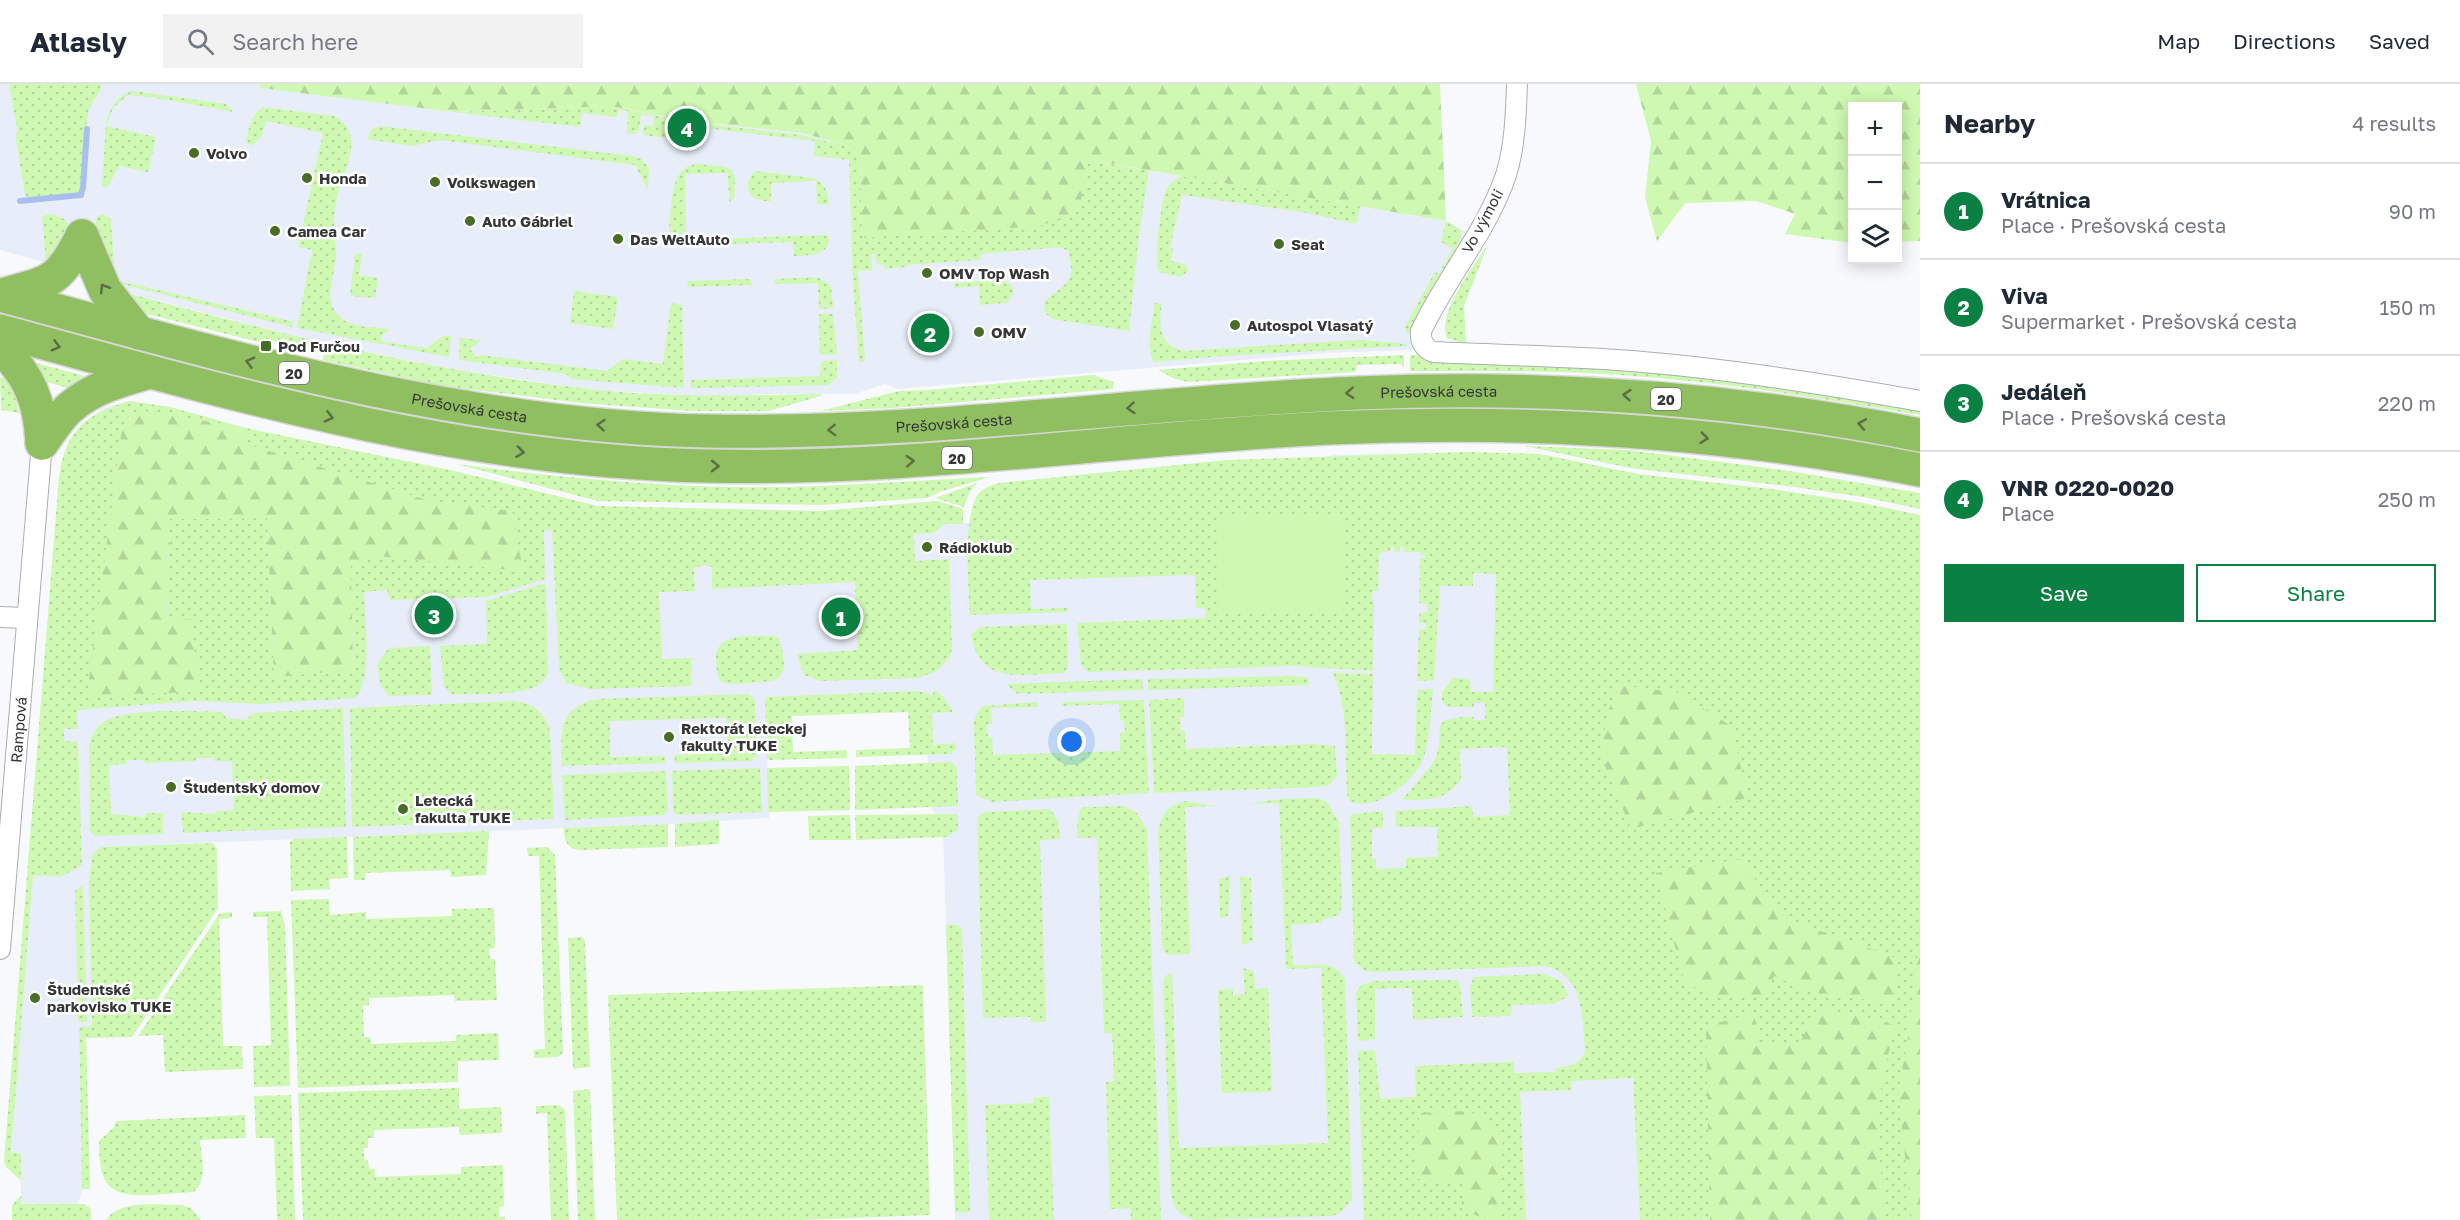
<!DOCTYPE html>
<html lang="en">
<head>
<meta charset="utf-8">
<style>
	:root { --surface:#fff; --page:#f2f2f3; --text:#1f2937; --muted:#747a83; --line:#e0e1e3; --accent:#0b8043 }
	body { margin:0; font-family:"Golos Text",sans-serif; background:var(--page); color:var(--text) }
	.controls { position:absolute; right:18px; top:18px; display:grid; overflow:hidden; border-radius:0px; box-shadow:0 3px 15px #0003 }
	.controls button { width:54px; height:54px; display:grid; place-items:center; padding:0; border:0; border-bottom:2px solid var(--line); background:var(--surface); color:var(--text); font:30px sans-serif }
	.you { position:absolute; left:1072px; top:658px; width:21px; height:21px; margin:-15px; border:4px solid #fff; border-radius:50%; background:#1a73e8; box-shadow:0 0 0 9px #1a73e833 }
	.badge { display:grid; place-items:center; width:39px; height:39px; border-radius:50%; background:var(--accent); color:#fff; font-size:20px; font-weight:700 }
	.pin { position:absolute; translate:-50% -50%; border:3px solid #fff; box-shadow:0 2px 6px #0006 }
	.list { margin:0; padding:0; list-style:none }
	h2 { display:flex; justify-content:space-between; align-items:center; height:78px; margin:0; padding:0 24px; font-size:26px }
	h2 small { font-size:20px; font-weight:400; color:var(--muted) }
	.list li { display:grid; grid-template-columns:39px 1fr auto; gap:18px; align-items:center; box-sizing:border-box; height:96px; padding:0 24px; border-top:2px solid var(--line) }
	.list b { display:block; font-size:22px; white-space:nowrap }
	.list p { margin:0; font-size:20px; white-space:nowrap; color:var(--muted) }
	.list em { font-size:20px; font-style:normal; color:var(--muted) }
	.actions { display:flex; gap:12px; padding:18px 24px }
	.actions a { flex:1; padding:14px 0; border:2px solid var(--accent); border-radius:0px; text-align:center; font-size:21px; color:var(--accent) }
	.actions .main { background:var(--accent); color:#fff }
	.icon { flex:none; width:33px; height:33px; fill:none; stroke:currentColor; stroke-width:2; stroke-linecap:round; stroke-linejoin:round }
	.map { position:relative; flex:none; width:1920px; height:1136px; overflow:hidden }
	header { display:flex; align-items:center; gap:36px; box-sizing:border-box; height:84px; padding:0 30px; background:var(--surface); border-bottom:2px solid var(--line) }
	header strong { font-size:28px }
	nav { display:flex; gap:33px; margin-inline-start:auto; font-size:21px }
	.search { width:420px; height:54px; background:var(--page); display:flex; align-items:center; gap:15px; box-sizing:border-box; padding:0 21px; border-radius:0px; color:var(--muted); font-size:22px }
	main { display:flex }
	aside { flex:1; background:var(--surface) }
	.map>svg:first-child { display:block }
	.built { fill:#e8eef9 }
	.grass { fill:url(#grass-dots); fill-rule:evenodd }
	.forest { fill:url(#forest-firs) }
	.pitch { fill:#cff8b2 }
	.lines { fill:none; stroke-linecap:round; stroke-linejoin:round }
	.stream { stroke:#a9bff0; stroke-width:6 }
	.minor-casing { stroke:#acaeb3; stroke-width:22 }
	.trunk-casing { stroke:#d7d7d7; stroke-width:36 }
	.minor { stroke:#fff; stroke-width:20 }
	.trunk { stroke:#8fbf60; stroke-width:33 }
	.oneway { stroke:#596d47 }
	.poi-dot { fill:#486d26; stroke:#fff; stroke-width:2 }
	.labels { text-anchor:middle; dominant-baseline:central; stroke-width:5; stroke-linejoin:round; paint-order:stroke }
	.shield { fill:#fff; stroke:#727273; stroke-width:1.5 }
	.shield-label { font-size:14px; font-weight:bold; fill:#353637 }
	.poi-label { font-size:15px; font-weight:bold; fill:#353637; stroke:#fff; text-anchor:start }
	.street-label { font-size:15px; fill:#353637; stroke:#fff }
</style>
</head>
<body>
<header>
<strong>Atlasly</strong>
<div class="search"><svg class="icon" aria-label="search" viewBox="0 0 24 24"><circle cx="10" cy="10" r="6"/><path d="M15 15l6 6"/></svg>Search here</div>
<nav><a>Map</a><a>Directions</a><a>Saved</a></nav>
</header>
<main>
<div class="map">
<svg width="1920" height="1136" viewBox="0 0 1920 1136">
	<defs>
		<pattern id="grass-dots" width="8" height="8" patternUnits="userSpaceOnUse" patternTransform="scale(1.5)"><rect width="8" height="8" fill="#cff8b2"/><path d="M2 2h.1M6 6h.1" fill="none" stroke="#b2d59a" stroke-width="1.8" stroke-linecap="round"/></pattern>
		<pattern id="forest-firs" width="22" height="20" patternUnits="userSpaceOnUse" patternTransform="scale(1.5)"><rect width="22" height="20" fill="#cff8b2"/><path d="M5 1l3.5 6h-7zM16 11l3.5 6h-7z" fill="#b2d59a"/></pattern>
	</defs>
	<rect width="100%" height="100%" fill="#f7f9fd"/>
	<path class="built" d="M0,0H260V4L454,28L611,22L680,36L802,49L839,59L1087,76L1446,137L1475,153L1429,230L1426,263L1407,266L1326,269L898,305L885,300L854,310H764L722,313L591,306L451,285L309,256L113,205L106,195L0,166Z
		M129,317L170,323L427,416L943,440L970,439L1335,371L1469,368L1567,701L1664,1136H955L943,747L928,715L927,617L766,622L769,734L668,740L101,763L99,947H79L83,1104L75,1128L12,1121L21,1112V1096L10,1087L21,934L68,361L83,339L102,325Z"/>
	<path class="grass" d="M9,0H100L101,5L89,25L87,36L83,105L79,110L26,116L16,56L17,45Z
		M133,7L226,20L233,28L157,14L128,11L113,24L106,42L156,53L148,88L119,82L107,104L102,102L106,38C110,23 118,11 133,7Z
		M611,22L680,37L802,51L828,58V61L829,57L860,65L862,154L1061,133L1079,127L1087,76L1149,87L1139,151L1129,247L1052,235L1044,228L1045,217C1066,198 1077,200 1068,167L1060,163L982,170L980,176L905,181V183L884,185L883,180L877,181L875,170H871L872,186L858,187L865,277L859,278L853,200L849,76L814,72L815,57L696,43L694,58L643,51L644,41L653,42L654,32L641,31L638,50L627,49L628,27L618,26L617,33L582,29L580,43L454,28Z
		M263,23L334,32C369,50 341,91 336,119C332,139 336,150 336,169C336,185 328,203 331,219C333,225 336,230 341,234C352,244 375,243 390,245L380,253L384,258L427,264L443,252H451L449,273L297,244L312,166L298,163L323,49L266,37C263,48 262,57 251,61L246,59C249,43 250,32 263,23Z
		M380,42L633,72L641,75L649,84L648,106L635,81L440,56L412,62L367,55L372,45Z
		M699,80L725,83L732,86L735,93L734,115L729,118L728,89L685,90L686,150L673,151L669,148C672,126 668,80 699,80Z
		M755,87L813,94C826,100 828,108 829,121L817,120L816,97L771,99V117C750,118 740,104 755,87Z
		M1181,92L1360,122L1357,140L1302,128L1182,111L1170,164L1173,165L1171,177L1187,181V188L1180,193L1159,188C1153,177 1161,122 1165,109C1168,101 1174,96 1181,92Z
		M52,130L64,135C78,152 58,166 46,178L42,132Z
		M102,130L109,133L111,137L114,180L111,195L291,237L293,238L292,243L110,197L95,144L97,133Z
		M1446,137L1461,146L1460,159L1416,233L1412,248L1407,250L1405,243L1435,188L1439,190L1453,164L1441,158Z
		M828,151C834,171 808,172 794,172L793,158L689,161V156Z
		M1488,160L1464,222L1466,260L1447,254C1437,227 1474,183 1488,160Z
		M362,169L359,191L378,194L375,214L350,212L355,170Z
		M812,193L819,194L831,202L833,224L819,225L818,199L775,200V195Z
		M751,195L752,201L688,203L687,197Z
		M1000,196L1009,199L1013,205L1012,213L1006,219L980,221L979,202L954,204V199Z
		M113,205C270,248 427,287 589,305C666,314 744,311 821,310V312L768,327H692L581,319L442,302L323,276L324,270L268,256L267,260L135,227Z
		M574,207L618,213L613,245L570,239Z
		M671,219L682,221L684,304L572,295L566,290L459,276L460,254L482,256L470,265L477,274L480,271L607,287L623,275L663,280Z
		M1155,219L1162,220C1158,242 1159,261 1184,267L1339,257L1362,256L1407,260L1406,262L1224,272L1153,278C1146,258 1152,238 1155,219Z
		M819,230H833L837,270L820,271Z
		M1404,271V284L1401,280L1357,281L1356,288L1188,298L1175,295L1158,286L1266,277Z
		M1410,271H1420L1445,279L1550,280L1674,289V291L1767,300L1920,324V331C1821,314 1721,298 1621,291C1551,286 1480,287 1410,287Z
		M183,275L260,295L923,357V359L855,367L651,366L439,342L181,283Z
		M837,276V294L828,301L691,304L690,296L820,292L821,277Z
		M33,278L92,294L75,306L40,296Z
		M1093,291L1114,298L1113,305L893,324L820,327L899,307L929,306Z
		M0,293L7,295L15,312L19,329L1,326Z
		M129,317L170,323L246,344L450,386L598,422L820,427L938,417L963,425V440H944L934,449L914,450L915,477L949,475L952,564L950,573L943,581L935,588L918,594L820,597L804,591L797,570L858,566L855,498L712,505V483L705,481L694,484L695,507L659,508L662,575L692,574L691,602L591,605L566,599L559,585L552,447L544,446L545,495L486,513L390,516L387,506L364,508C365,535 373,593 356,614L260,620L194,617L77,626L78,645H64V657L78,658L82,781L61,793L33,791L11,1069H21V1096L6,1083L4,1077L59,393C66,346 85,331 129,317ZM141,327L246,344L242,359L427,416L512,428L522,486L377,472L351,482L353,585L274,592L267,434L170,435L166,537Z
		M1496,320L1698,331L1920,365V373L1413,330V321Z
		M1524,362L1627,366L1783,386L1920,409V425L1863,413L1787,402L1630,384Z
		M1469,368L1540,370L1638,390L1772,405L1863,419L1920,431V1136H1640L1633,994L1571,997V1006L1520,1008L1526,1136H1364L1358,967L1375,966L1380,1015L1416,1013L1415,982L1514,978V989L1556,988V984C1570,982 1580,981 1585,967C1582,934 1585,892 1546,882L1376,888L1365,887L1354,878L1350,733L1353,730L1383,727V744H1372V774L1376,775V785L1406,784V774L1438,773L1437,743H1396V727L1472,722L1473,733L1510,731L1507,663L1460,665L1461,696C1442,719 1429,715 1402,716L1434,678C1449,646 1422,633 1474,633V636H1485V619H1474V623H1448L1442,618V608L1453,594L1470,595L1471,608H1493L1496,490L1473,489V502H1440L1434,596L1417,597L1419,545H1426V539H1419V529H1427V520L1419,519L1420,474H1425V471H1421L1420,468H1404L1403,463H1400V468H1394V463L1391,462L1390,467L1379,469L1378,507H1372V517H1374L1373,587L1295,582L1088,588L1081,581L1077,539L1205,534L1206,525L1196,523L1195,491L1030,496L1031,525L1068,524V528L970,531C968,504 963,431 978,410C983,404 992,401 999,399L1227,376Z
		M456,380C547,392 638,401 729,403C816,405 903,397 990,393L942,407L927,414L819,421L598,417Z
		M977,399L969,409L964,423L935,414Z
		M546,499L548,586C548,587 546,595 545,595C533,614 472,610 451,610L444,602L440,562L487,560L486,517Z
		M1067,540L1068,584L1064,589C1023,590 979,603 971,550L981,543Z
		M772,552L779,554C783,568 790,590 773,597L734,600L720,598C717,589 716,583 716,574C716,547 753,553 772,552Z
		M430,562L432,611L388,612L380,600L377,580L389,564Z
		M1332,589L1373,590L1372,670L1415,671L1417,606L1433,605C1431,626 1430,649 1425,670C1418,695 1376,730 1350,717L1347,710C1345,677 1349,616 1332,589Z
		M1294,592L1308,594L1309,601L1148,606V595Z
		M1142,595L1143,606L1018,610L1006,600Z
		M935,606L945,615L953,628L932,629L933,661L956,659V666L950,670L856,673V666L910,664L908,628L792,632L793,668L847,666V674L769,676L767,674L765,613L918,607L932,611Z
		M749,610L755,615L757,672L751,677L675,679L674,671L728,669L727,634L610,637V673L665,672V679L562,682C561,648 557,623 598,615Z
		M1184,614V633H1180L1181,647H1185L1186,665L1313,660L1335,662L1337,692L1328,702L1318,703L1154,709L1149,616Z
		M1144,616L1149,709L992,718L976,711L974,639L976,631L983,622L1037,618L1038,623L991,624L992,640H987L988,653H992L993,671L1120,667V649L1125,648L1124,637L1120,636L1119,620L1062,622L1063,618Z
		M515,617C534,620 545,628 550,647L554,735L352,743L350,624Z
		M343,624L346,743L183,749L181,728L216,730V727L234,726L232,677H214V674H196V677L145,679L144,676H127V680L109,681L111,730L146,733V729H163V750L95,752L90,748L89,661C92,650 97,641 107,636C130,624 197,627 223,628L226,634L247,636L252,629Z
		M952,678L957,684L958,722L855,726V682Z
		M849,682L850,726L768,728L767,684Z
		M760,684L762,728L677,731L673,727L672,687Z
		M666,687L668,727L663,731L565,736L562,691Z
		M1317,714L1327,718L1339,738L1342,822L1339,831L1322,836L1320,839L1291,841L1293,881C1312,883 1333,874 1345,895L1352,1116L1340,1129L1332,1132L1197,1136C1179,1133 1173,1124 1171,1107L1163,900L1165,893L1172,889L1179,1064L1328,1059L1321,884L1286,885L1279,719L1248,720L1281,715Z
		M1186,717L1216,722L1185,723L1190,870L1169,871L1164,868L1162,860L1158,747C1161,730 1169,720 1186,717Z
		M1125,722L1137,729L1147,745L1161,1136H1131L1130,1124L1110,1125L1106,998L1114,997L1112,949H1104L1097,754H1078L1077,744L1080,725L1085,723Z
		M1050,725L1058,736L1060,755L1040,756L1046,938H1031V933L983,934L977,733L985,728Z
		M958,730V746L946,753L856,756L855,731Z
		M850,731L851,756H809L808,732Z
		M719,736V760L675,763V740Z
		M668,740V763L581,766C567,765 564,757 564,744Z
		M489,747L486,791L451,793L450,786L365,789V796H354L353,753Z
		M347,753L348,794L329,795L330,805L291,807L290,758L294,755Z
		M213,759L217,765L218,824L132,953L86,954L90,1105H82L79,943L92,942L89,800L92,771L101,763Z
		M547,763L555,771L563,969L558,973L534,974V966L545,965L539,772H528L527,764Z
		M1230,792L1228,832L1220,834L1219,795Z
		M1240,792L1251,794L1253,857L1242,861Z
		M83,802L87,938H78L75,806Z
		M329,815L330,831L366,828V835L452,832V825L494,824L495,864L489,865L490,875H495L497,916L455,917L454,911L369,914V921L363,922L364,953H370L371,960L456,957V951L498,949L499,976L458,977V998L298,1004L291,816Z
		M281,827L285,841L290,1002L254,1003L253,962L271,961L267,833H253V828Z
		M232,828V834L219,835L223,962H242L243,985L165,988L163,951L138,952L220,829Z
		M946,841H959L962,845L970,1128L955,1129Z
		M582,853L585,857L590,983L573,985L568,854Z
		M1243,884L1254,887L1255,905L1268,904L1272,1008L1222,1009L1218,906L1233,905V911L1245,910Z
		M1544,890L1561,897L1569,912L1554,920L1512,921L1511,932L1472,933L1470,902L1474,893Z
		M1457,896L1460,900L1463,933L1413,936L1412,904L1375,905V955L1358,957L1356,909L1361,901L1374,897Z
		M923,901L930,1131L798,1136H617L608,911Z
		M459,1004V1025L501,1023L502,1049L460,1051L459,1043L374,1046V1054H368V1064H364V1075L368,1076L369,1085H375V1093L461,1090V1083L503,1081L504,1122L499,1123V1133H505V1136H303L298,1009Z
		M590,1005L595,1136H578L573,1007Z
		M291,1011L295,1136H277L274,1054H256L254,1012Z
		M1034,1013H1049L1054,1136H989L985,1021L1034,1019Z
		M559,1021L565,1026L569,1136H551L547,1029L536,1030V1022Z
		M245,1031L246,1054L200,1056C201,1073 208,1096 194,1108C180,1109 166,1110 152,1111C107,1113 99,1101 99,1057L114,1043L116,1037Z
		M21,1112V1120H85L91,1125V1136H12V1121Z
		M182,1121L191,1124L201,1136H106C119,1115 160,1121 182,1121Z"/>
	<path class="forest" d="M260,0H1440L1446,137L1088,76L1079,127L1040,142L862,154L860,65L802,49L680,36L611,22L454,28L260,4Z
		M1636,0H1920V157L1898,158V22H1852V159L1785,150L1795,130L1756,117L1685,119L1657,157L1645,113L1651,57Z
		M141,326L246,344L243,359L427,416L512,427L523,487L377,472L351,482L353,586L274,593L267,434L170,435L166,536L190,535L201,608L87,611L122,344L129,332Z
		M1620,601L1679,609L1731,642L1748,714L1631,745L1602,674L1606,631Z
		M1740,775L1784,834L1899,875L1892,919L1807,907L1774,892L1766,912L1713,914L1684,897L1656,789Z
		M1920,847V1136H1912L1898,1008L1908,953Z
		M1819,923L1895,941L1876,1026L1885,1136H1710L1706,942L1754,929L1760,960L1800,958Z
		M1470,1027L1503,1049L1500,1136H1491L1462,1127V1098L1417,1095L1419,1029Z"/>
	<path class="pitch" d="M1219,433L1344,434V527H1218Z"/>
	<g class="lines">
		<path class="stream" d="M81,110L83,104L87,45
			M20,117L81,111"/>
		<defs>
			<g id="minor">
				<path d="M1517,0C1516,30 1515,62 1506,91C1487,147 1446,194 1421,247C1420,257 1424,265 1434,268C1495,271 1556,272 1617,276C1719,283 1820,299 1920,317"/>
				<path d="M0,533L26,534"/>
				<path id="s1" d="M0,865L42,359"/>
			</g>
			<g id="trunk">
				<path d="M82,152L105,206L139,249"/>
				<path id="s2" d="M0,211C232,274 464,342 706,347C924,351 1140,318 1358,309C1547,301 1735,314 1920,351"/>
				<path d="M2,211C50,197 58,200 82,152"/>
				<path d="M0,247C234,311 462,377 706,382C915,387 1121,354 1329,344C1527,335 1725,347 1920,386"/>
				<path d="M0,263C30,292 40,318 42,359"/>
				<path d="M42,359C51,347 60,331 72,322C94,303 123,296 150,288"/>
			</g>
		</defs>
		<use href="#minor" class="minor-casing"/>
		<use href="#trunk" class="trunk-casing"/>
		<use href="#minor" class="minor"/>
		<use href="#trunk" class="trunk"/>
	</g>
	<defs><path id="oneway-chevron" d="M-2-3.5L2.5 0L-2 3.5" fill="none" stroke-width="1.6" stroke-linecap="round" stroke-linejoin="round" transform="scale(1.5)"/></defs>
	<g class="oneway">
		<use href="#oneway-chevron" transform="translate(104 204) rotate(-122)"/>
		<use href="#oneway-chevron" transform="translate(56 262) rotate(15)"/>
		<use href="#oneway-chevron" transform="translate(250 278) rotate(-165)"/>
		<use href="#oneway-chevron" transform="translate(1350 309) rotate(177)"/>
		<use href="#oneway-chevron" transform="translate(1627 311) rotate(-175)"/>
		<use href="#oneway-chevron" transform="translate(1131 324) rotate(175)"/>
		<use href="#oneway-chevron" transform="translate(329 333) rotate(13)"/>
		<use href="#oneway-chevron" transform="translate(1862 340) rotate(-170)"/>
		<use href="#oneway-chevron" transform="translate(601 341) rotate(-175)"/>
		<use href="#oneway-chevron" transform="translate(832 346) rotate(178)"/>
		<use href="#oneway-chevron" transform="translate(1704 354) rotate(6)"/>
		<use href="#oneway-chevron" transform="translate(520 368) rotate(7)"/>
		<use href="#oneway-chevron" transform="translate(910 377) rotate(-3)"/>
		<use href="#oneway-chevron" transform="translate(715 382) rotate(1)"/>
	</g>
	<g class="poi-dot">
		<circle cx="194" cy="69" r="6"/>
		<circle cx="307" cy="94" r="6"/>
		<circle cx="435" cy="98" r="6"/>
		<circle cx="470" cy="137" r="6"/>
		<circle cx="275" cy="147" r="6"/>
		<circle cx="618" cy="155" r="6"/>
		<circle cx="1279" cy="160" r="6"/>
		<circle cx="927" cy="189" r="6"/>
		<circle cx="1235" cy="241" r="6"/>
		<circle cx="979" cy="248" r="6"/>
		<rect x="260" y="256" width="12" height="12" rx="3"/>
		<circle cx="927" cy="463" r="6"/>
		<circle cx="669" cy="653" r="6"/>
		<circle cx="171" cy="703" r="6"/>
		<circle cx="403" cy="725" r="6"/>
		<circle cx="35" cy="914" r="6"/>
	</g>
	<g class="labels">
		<g class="shield">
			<rect x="279" y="278" width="30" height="22" rx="4.5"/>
			<rect x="1651" y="304" width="30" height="22" rx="4.5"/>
			<rect x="942" y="363" width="30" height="22" rx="4.5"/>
		</g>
		<g class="shield-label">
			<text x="294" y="289">20</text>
			<text x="1666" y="315">20</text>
			<text x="957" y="374">20</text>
		</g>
		<g class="poi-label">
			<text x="206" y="69">Volvo</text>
			<text x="319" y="94">Honda</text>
			<text x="447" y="98">Volkswagen</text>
			<text x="482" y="137">Auto Gábriel</text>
			<text x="287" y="147">Camea Car</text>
			<text x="630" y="155">Das WeltAuto</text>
			<text x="1291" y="160">Seat</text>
			<text x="939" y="189">OMV Top Wash</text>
			<text x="1247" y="241">Autospol Vlasatý</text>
			<text x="991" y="248">OMV</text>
			<text x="278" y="262">Pod Furčou</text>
			<text x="939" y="463">Rádioklub</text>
			<text x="681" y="644">Rektorát leteckej<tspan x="681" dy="17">fakulty TUKE</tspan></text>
			<text x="183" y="703">Študentský domov</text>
			<text x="415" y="716">Letecká<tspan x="415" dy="17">fakulta TUKE</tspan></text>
			<text x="47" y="905">Študentské<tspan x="47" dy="17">parkovisko TUKE</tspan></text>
		</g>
		<g class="street-label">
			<text transform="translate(1482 137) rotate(-62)">Vo výmoli</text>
			<text stroke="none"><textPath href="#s2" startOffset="1455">Prešovská cesta</textPath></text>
			<text stroke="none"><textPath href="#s2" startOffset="483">Prešovská cesta</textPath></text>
			<text stroke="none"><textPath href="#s2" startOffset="969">Prešovská cesta</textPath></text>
			<text stroke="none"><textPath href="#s1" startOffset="220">Rampová</textPath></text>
		</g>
	</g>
</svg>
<div class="controls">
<button>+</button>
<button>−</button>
<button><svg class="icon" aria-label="layers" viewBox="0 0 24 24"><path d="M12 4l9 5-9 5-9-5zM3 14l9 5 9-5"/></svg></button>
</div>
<div class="you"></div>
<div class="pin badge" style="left:841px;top:533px">1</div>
<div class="pin badge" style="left:930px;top:249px">2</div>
<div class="pin badge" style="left:434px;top:531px">3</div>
<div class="pin badge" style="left:687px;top:44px">4</div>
</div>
<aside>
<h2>Nearby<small>4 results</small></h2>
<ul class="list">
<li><span class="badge">1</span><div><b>Vrátnica</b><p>Place · Prešovská cesta</p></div><em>90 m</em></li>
<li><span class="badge">2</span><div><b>Viva</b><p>Supermarket · Prešovská cesta</p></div><em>150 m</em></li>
<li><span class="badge">3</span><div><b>Jedáleň</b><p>Place · Prešovská cesta</p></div><em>220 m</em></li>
<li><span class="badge">4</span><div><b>VNR 0220-0020</b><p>Place</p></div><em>250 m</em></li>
</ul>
<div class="actions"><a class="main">Save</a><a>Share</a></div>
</aside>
</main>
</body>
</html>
